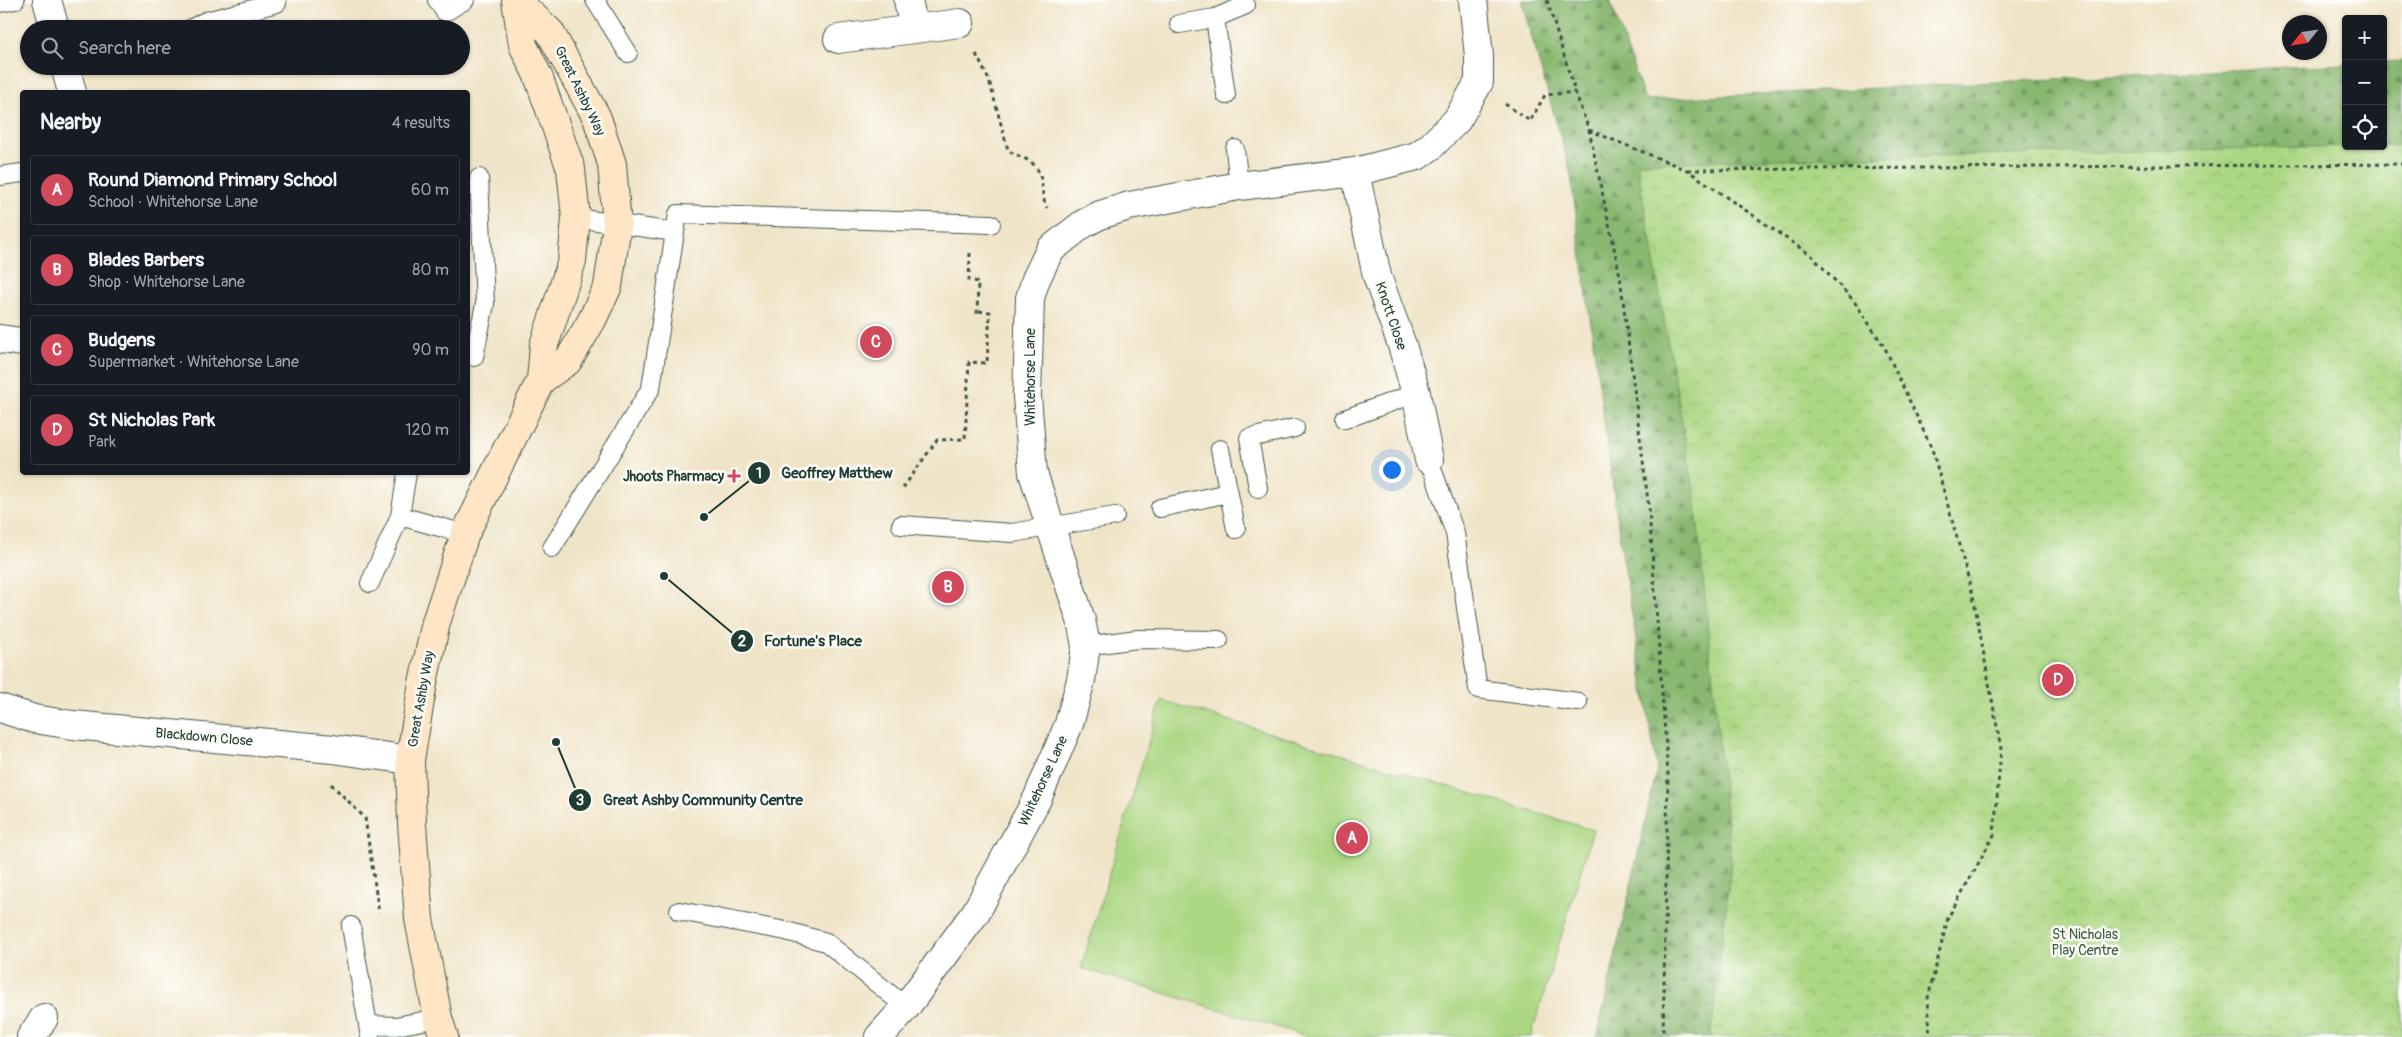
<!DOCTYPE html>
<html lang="en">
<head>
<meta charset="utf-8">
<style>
	:root { --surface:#171b24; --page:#20242c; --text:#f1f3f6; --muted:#9ea1a6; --line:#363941; --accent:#d1495b }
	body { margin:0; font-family:Pangolin,sans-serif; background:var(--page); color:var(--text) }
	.controls { position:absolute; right:15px; top:15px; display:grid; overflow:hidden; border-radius:5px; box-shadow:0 1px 4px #0004 }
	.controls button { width:45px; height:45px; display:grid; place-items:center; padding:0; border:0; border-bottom:1px solid var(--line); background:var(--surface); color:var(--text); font:25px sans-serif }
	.compass { position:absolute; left:2282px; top:15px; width:45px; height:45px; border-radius:50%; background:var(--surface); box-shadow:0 1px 4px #0004; rotate:240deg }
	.you { position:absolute; left:1391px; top:469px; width:18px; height:18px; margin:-12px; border:4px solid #fff; border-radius:50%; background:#1a73e8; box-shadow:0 0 0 8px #1a73e833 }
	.badge { display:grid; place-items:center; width:32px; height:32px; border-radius:50%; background:var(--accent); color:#fff; font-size:16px; font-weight:700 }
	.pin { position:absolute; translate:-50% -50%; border:2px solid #fff; box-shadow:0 1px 5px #0006 }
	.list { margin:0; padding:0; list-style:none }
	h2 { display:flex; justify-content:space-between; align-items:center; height:65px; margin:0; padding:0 20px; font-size:21px }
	h2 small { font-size:16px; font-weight:400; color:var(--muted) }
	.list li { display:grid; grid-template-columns:32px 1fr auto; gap:15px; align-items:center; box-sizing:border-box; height:70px; margin:0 10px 10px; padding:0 10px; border:1px solid var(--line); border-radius:5px }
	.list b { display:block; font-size:19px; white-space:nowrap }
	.list p { margin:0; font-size:16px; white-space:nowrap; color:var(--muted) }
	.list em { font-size:16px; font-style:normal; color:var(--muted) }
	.icon { flex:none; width:28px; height:28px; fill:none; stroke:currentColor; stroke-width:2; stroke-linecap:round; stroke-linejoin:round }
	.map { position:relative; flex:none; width:2402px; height:1037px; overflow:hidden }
	.search { position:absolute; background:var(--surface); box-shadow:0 1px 4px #0004; left:20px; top:20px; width:450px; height:55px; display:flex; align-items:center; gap:12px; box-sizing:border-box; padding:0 18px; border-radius:28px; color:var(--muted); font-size:19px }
	.panel { position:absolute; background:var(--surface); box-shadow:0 1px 4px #0004; left:20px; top:90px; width:450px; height:385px; border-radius:5px }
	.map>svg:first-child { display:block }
	.grass { fill:#acd783; stroke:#668a5c }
	.forest { fill:url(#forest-firs); stroke:#547a52 }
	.park { fill:url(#park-crowns); stroke:#668a5c }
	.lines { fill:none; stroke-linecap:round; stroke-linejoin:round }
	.lane-casing { stroke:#3e564a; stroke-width:20 }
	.street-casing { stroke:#3e564a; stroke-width:30 }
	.secondary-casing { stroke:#3e564a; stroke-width:30 }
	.path { stroke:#3e564a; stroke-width:3; stroke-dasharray:4 4; stroke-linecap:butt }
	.lane { stroke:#fff; stroke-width:18 }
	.street { stroke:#fff; stroke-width:28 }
	.secondary { stroke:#fde5c5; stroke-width:28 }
	.poi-dot { fill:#d1495b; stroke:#fdfcf7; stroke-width:2 }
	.labels { text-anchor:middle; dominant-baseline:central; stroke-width:5; stroke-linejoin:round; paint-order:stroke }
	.street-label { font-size:14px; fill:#1f3d34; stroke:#fdfcf7 }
	.poi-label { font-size:14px; font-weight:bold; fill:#1f3d34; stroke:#fdfcf7; text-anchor:end }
	.park-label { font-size:14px; fill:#3b5c44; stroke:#fdfcf7 }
	.leader { fill:none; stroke:#1f3d34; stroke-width:2 }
	.callout-dot { fill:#1f3d34; stroke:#fdfcf7; stroke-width:2 }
	.mark-label { font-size:15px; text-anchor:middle; font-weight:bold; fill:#fff }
	.callout-label { font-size:15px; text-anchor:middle; font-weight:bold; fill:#1f3d34; stroke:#fdfcf7; stroke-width:5; stroke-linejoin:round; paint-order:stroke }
</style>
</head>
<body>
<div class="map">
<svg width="2402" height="1037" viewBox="0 0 2402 1037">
	<defs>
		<pattern id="forest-firs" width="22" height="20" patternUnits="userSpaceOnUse" patternTransform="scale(1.25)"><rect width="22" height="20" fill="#89b871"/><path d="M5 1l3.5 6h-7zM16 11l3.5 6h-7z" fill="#6f975e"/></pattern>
		<pattern id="park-crowns" width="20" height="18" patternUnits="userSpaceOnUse" patternTransform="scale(1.25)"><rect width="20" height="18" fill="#acd783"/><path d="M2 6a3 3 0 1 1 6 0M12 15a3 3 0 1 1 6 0" fill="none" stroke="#94b972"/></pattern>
	</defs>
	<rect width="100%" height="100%" fill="#fdfcf7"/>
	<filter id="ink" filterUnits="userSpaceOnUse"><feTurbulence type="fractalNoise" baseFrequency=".02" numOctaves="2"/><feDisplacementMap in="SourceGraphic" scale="10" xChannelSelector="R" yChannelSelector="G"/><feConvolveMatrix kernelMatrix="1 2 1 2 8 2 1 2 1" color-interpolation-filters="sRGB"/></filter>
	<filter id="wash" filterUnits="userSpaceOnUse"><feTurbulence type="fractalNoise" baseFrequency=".0096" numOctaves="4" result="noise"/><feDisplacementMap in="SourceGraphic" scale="20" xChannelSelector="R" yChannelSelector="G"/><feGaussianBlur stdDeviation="1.12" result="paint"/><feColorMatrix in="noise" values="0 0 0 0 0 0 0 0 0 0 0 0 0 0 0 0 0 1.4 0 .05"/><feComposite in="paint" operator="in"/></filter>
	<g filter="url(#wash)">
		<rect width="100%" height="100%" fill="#f0e4c8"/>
		<path class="grass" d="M1161,700L1593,830L1531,1037H1310L1081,968Z"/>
		<path class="forest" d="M1521,0H1610L1645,100L2346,64V146H2351L1637,163L1695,496L1731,864L1711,1037H1597L1657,769L1620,540L1570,170Z
			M2402,61V145H2383V62Z"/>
		<path class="park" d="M2402,145V1037H1711L1731,864L1695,496L1637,163Z"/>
	</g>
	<g filter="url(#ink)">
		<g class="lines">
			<defs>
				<path id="lane" d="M437,0L445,12L465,0
					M595,0L628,53
					M0,3L15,0
					M1215,18L1226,95
					M1179,24L1215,18L1246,5
					M190,29L206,21L277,3
					M1235,149L1239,186
					M0,176L22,173
					M576,218L675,232L678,214L991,224
					M474,357L485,304L479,178
					M1345,419L1416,393
					M1220,449L1236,529
					M1429,460L1455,533L1478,689L1578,702
					M1258,488L1249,438L1295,428
					M1160,508L1228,493
					M400,516L465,534
					M901,525L1012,533L1115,516
					M552,548L651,388L675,232
					M370,583L400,516L407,473
					M1086,646L1137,639L1219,640
					M679,911L786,931L826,942L906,1007
					M351,926L370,1037
					M370,1025L396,1026L438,1018"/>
				<path id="street" d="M47,0L55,29
					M908,0L914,29
					M838,39L960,23
					M65,66L72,92
					M1355,172L1377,276L1402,345L1416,393L1429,460
					M0,339L22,342
					M0,708L34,719L73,725L333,749L410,760
					M31,1037L44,1018
					M879,1037L906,1007L976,912L1037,799L1069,724L1081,680L1086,646L1081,620L1033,473L1027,396L1030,298L1036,279L1050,250L1083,224L1100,215L1129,206L1239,186L1355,172L1417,156L1431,146L1457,120L1479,82V56L1473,0"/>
				<path id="secondary" d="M516,0L550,32L597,118L612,164L617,225L608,286L592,320L568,361L541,380
					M444,1037L438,1018L419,919L412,824L410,760L423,683L436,622L465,534L541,380L544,345L572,261L576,218L571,169L538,76L523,45L516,1"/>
			</defs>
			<use href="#lane" class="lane-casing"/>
			<use href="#street" class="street-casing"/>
			<use href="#secondary" class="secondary-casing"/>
			<path class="path" d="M1547,0L1575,92L1589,130L1620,276L1649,509L1668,775L1663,1037
				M976,54L989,80L1008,150C1015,156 1025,157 1032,163C1046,175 1039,193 1047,208
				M1505,104L1530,121L1545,95L1575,92
				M1589,130L1687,170L1812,256L1854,301L1885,348L1932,449L1973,595L2001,749L1994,835L1948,918L1928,998L1930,1037
				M1688,170L2402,164
				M970,253L969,280L978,282L977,317
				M903,488L937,440L965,439L969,362L987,363L990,312L977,311
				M331,784L365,818L379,913"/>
			<use href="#lane" class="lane"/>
			<use href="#street" class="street"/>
			<use href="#secondary" class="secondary"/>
		</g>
	</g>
	<path class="poi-dot" d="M731.5 468.5h5v5h5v5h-5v5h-5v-5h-5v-5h5z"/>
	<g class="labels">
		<g class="street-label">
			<text transform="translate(580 91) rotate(64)">Great Ashby Way</text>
			<text transform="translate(1391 316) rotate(71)">Knott Close</text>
			<text transform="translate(1030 377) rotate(-90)">Whitehorse Lane</text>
			<text transform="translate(421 699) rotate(-80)">Great Ashby Way</text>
			<text transform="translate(204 737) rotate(5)">Blackdown Close</text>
			<text transform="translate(1043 781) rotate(-65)">Whitehorse Lane</text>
		</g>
		<g class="poi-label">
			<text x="724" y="476">Jhoots Pharmacy</text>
		</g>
		<g class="park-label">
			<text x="2085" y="934">St Nicholas<tspan x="2085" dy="16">Play Centre</tspan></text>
		</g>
	</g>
	<path class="leader" d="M704 517L759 473M664 576L742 641M556 742L580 800"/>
	<g class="callout-dot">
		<circle cx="704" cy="517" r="5"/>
		<circle cx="664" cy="576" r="5"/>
		<circle cx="556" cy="742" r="5"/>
		<circle cx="759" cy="473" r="12"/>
		<circle cx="742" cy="641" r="12"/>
		<circle cx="580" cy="800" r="12"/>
	</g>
	<g class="mark-label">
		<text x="759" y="478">1</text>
		<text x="742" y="646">2</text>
		<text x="580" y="805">3</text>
	</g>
	<g class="callout-label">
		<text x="837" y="478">Geoffrey Matthew</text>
		<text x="813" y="646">Fortune's Place</text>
		<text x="703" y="805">Great Ashby Community Centre</text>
	</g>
</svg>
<div class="controls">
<button>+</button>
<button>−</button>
<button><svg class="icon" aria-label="locate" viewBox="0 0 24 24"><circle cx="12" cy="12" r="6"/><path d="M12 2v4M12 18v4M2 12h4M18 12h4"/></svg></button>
</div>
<svg class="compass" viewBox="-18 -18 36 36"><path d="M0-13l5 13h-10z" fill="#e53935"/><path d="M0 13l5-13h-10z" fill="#9ea1a6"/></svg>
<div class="you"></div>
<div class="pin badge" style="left:1352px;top:838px">A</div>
<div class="pin badge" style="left:948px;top:587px">B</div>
<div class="pin badge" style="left:876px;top:342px">C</div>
<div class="pin badge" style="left:2058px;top:680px">D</div>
<div class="search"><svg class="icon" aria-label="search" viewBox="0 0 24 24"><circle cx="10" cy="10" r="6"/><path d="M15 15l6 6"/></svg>Search here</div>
<section class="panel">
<h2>Nearby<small>4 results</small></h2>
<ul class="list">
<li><span class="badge">A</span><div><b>Round Diamond Primary School</b><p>School · Whitehorse Lane</p></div><em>60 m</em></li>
<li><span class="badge">B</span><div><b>Blades Barbers</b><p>Shop · Whitehorse Lane</p></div><em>80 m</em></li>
<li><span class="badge">C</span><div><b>Budgens</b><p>Supermarket · Whitehorse Lane</p></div><em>90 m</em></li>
<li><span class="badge">D</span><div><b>St Nicholas Park</b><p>Park</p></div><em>120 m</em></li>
</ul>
</section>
</div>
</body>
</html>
